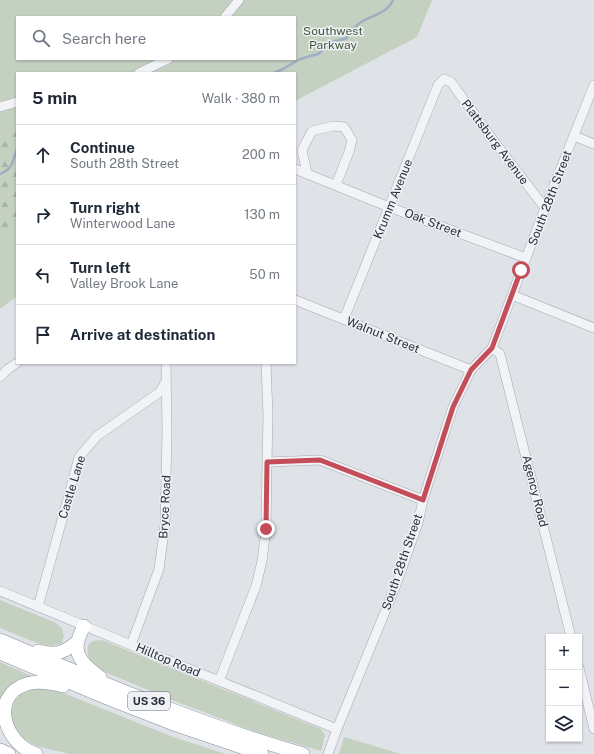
<!DOCTYPE html>
<html lang="en">
<head>
<meta charset="utf-8">
<style>
	:root { --surface:#fff; --page:#f2f2f3; --text:#1f2937; --muted:#747a83; --line:#e0e1e3 }
	body { margin:0; font-family:"Public Sans",sans-serif; background:var(--page); color:var(--text) }
	.controls { position:absolute; right:12px; bottom:12px; display:grid; overflow:hidden; border-radius:0px; box-shadow:0 1px 3px #0004 }
	.controls button { width:36px; height:36px; display:grid; place-items:center; padding:0; border:0; border-bottom:1px solid var(--line); background:var(--surface); color:var(--text); font:20px sans-serif }
	.stop { position:absolute; width:12px; height:12px; margin:-9px; border:3px solid #c34d58; border-radius:50%; background:#fff }
	.stop.end { background:#c34d58; border-color:#fff; box-shadow:0 1px 4px #0008 }
	.list { margin:0; padding:0; list-style:none }
	h2 { display:flex; justify-content:space-between; align-items:center; height:52px; margin:0; padding:0 16px; font-size:17px }
	h2 small { font-size:13px; font-weight:400; color:var(--muted) }
	.list li { display:grid; grid-template-columns:26px 1fr auto; gap:12px; align-items:center; box-sizing:border-box; height:60px; padding:0 16px; border-top:1px solid var(--line) }
	.list b { display:block; font-size:15px; white-space:nowrap }
	.list p { margin:0; font-size:13px; white-space:nowrap; color:var(--muted) }
	.list em { font-size:13px; font-style:normal; color:var(--muted) }
	.icon { flex:none; width:22px; height:22px; fill:none; stroke:currentColor; stroke-width:2; stroke-linecap:round; stroke-linejoin:round }
	.map { position:relative; flex:none; width:594px; height:754px; overflow:hidden }
	.search { position:absolute; background:var(--surface); box-shadow:0 1px 3px #0004; left:16px; top:16px; width:280px; height:44px; display:flex; align-items:center; gap:10px; box-sizing:border-box; padding:0 14px; border-radius:0px; color:var(--muted); font-size:15px }
	.panel { position:absolute; background:var(--surface); box-shadow:0 1px 3px #0004; left:16px; top:72px; width:280px; height:292px; border-radius:0px }
	.map>svg:first-child { display:block }
	.green { fill:#c4d1c1; fill-rule:evenodd }
	.forest { fill:url(#forest-firs) }
	.lines { fill:none; stroke-linecap:round; stroke-linejoin:round }
	.stream { stroke:#9daec5; stroke-width:2.5 }
	.minor-casing { stroke:#a5a9b1; stroke-width:10 }
	.highway-casing { stroke:#888f9d; stroke-width:14 }
	.minor { stroke:#f2f3f6; stroke-width:9 }
	.highway { stroke:#fff; stroke-width:13 }
	.route { stroke:#c34d58; stroke-width:5 }
	.labels { text-anchor:middle; dominant-baseline:central; stroke-width:3; stroke-linejoin:round; paint-order:stroke }
	.shield { fill:#eff1f5; stroke:#646974; stroke-width:1 }
	.shield-label { font-size:11px; font-weight:bold; fill:#292f3d }
	.park-label { font-size:12px; fill:#3c5838; stroke:#eff1f5 }
	.street-label { font-size:12px; fill:#292f3d; stroke:#eff1f5 }
</style>
</head>
<body>
<div class="map">
<svg width="594" height="754" viewBox="0 0 594 754">
	<defs>
		<pattern id="forest-firs" width="22" height="20" patternUnits="userSpaceOnUse"><rect width="22" height="20" fill="#c4d1c1"/><path d="M5 1l3.5 6h-7zM16 11l3.5 6h-7z" fill="#a8b4a7"/></pattern>
	</defs>
	<rect width="100%" height="100%" fill="#dfe2e7"/>
	<path class="green" d="M0,0H432L417,37L295,101V73H17V296L0,309ZM17,17H295V59H17Z
		M0,600L54,622L62,628L64,636L62,643L52,646L37,643L0,628Z
		M102,640L321,729L325,735L321,751L256,732L177,702L100,670C91,663 86,658 88,645L93,641Z
		M0,662L34,677L0,703Z
		M42,687L61,692L173,737L226,754H70L36,746L21,737L12,726L10,713L15,701L21,694L30,690Z
		M344,737L401,754H339Z"/>
	<path class="forest" d="M17,123V223L0,232V135Z"/>
	<g class="lines">
		<path class="stream" d="M274,73L283,69L300,59L318,54L332,42L347,38L350,30C355,28 357,25 361,22C372,15 387,14 393,0
			M0,174C14,168 12,161 17,150"/>
		<defs>
			<path id="minor" d="M225,17L239,0
				M139,73L168,59
				M0,107L17,102
				M574,136L594,144
				M295,169L389,207L526,258
				M307,173L302,150L312,131L333,126L344,127L352,140L349,152L336,185
				M512,295L594,328
				M295,300L471,370
				M344,319L438,85L444,79L451,82L493,140L545,208
				M492,348L500,354L571,637
				M0,377L8,369L17,363
				M267,462L320,460L423,500
				M0,591L148,652L337,729
				M38,607L73,480L79,457L97,436L160,392L165,383
				M131,645L159,569L165,525L167,432L166,363
				M579,668L594,729
				M219,681L256,586L262,561L266,529L267,462L268,416L266,363
				M328,754L337,729L396,585L418,523L423,500L435,462L453,407L471,370L492,348L545,208L594,85"/>
			<path id="highway" d="M84,626C82,630 79,636 78,641C73,657 89,669 100,677
				M0,640C100,682 199,724 303,754
				M38,651C57,655 62,654 77,642
				M0,653L107,698L171,723L262,754
				M0,750L9,754
				M36,754C16,747 0,725 6,702C9,696 12,691 18,688C31,679 49,682 63,686"/>
		</defs>
		<use href="#minor" class="minor-casing"/>
		<use href="#highway" class="highway-casing"/>
		<use href="#minor" class="minor"/>
		<use href="#highway" class="highway"/>
	</g>
	<g class="lines">
		<path class="route" d="M266,529L267,462L320,460L423,500L453,407L471,370L492,348L521,270"/>
	</g>
	<g class="labels">
		<rect class="shield" x="128" y="692" width="42" height="18" rx="3"/>
		<g class="shield-label">
			<text x="149" y="701">US 36</text>
		</g>
		<g class="park-label">
			<text x="333" y="31">Southwest<tspan x="333" dy="14">Parkway</tspan></text>
		</g>
		<g class="street-label">
			<text transform="translate(495 142) rotate(53)">Plattsburg Avenue</text>
			<text transform="translate(550 198) rotate(-69)">South 28th Street</text>
			<text transform="translate(393 199) rotate(-68)">Krumm Avenue</text>
			<text transform="translate(433 223) rotate(21)">Oak Street</text>
			<text transform="translate(383 335) rotate(22)">Walnut Street</text>
			<text transform="translate(72 487) rotate(-73)">Castle Lane</text>
			<text transform="translate(535 491) rotate(76)">Agency Road</text>
			<text transform="translate(165 507) rotate(-87)">Bryce Road</text>
			<text transform="translate(402 562) rotate(-71)">South 28th Street</text>
			<text transform="translate(168 660) rotate(23)">Hilltop Road</text>
		</g>
	</g>
</svg>
<div class="controls">
<button>+</button>
<button>−</button>
<button><svg class="icon" aria-label="layers" viewBox="0 0 24 24"><path d="M12 4l9 5-9 5-9-5zM3 14l9 5 9-5"/></svg></button>
</div>
<div class="stop" style="left:521px;top:270px"></div>
<div class="stop end" style="left:266px;top:529px"></div>
<div class="search"><svg class="icon" aria-label="search" viewBox="0 0 24 24"><circle cx="10" cy="10" r="6"/><path d="M15 15l6 6"/></svg>Search here</div>
<section class="panel">
<h2>5 min<small>Walk · 380 m</small></h2>
<ul class="list">
<li><svg class="icon" aria-label="ahead" viewBox="0 0 24 24"><path d="M12 20V5M6 11l6-6 6 6"/></svg><div><b>Continue</b><p>South 28th Street</p></div><em>200 m</em></li>
<li><svg class="icon" aria-label="right" viewBox="0 0 24 24"><path d="M7 20v-9h11M14 6l5 5-5 5"/></svg><div><b>Turn right</b><p>Winterwood Lane</p></div><em>130 m</em></li>
<li><svg class="icon" aria-label="left" viewBox="0 0 24 24"><path d="M17 20v-9H6M10 6l-5 5 5 5"/></svg><div><b>Turn left</b><p>Valley Brook Lane</p></div><em>50 m</em></li>
<li><svg class="icon" aria-label="arrive" viewBox="0 0 24 24"><path d="M6 21V4h12l-3 4 3 4H6"/></svg><div><b>Arrive at destination</b></div></li>
</ul>
</section>
</div>
</body>
</html>
